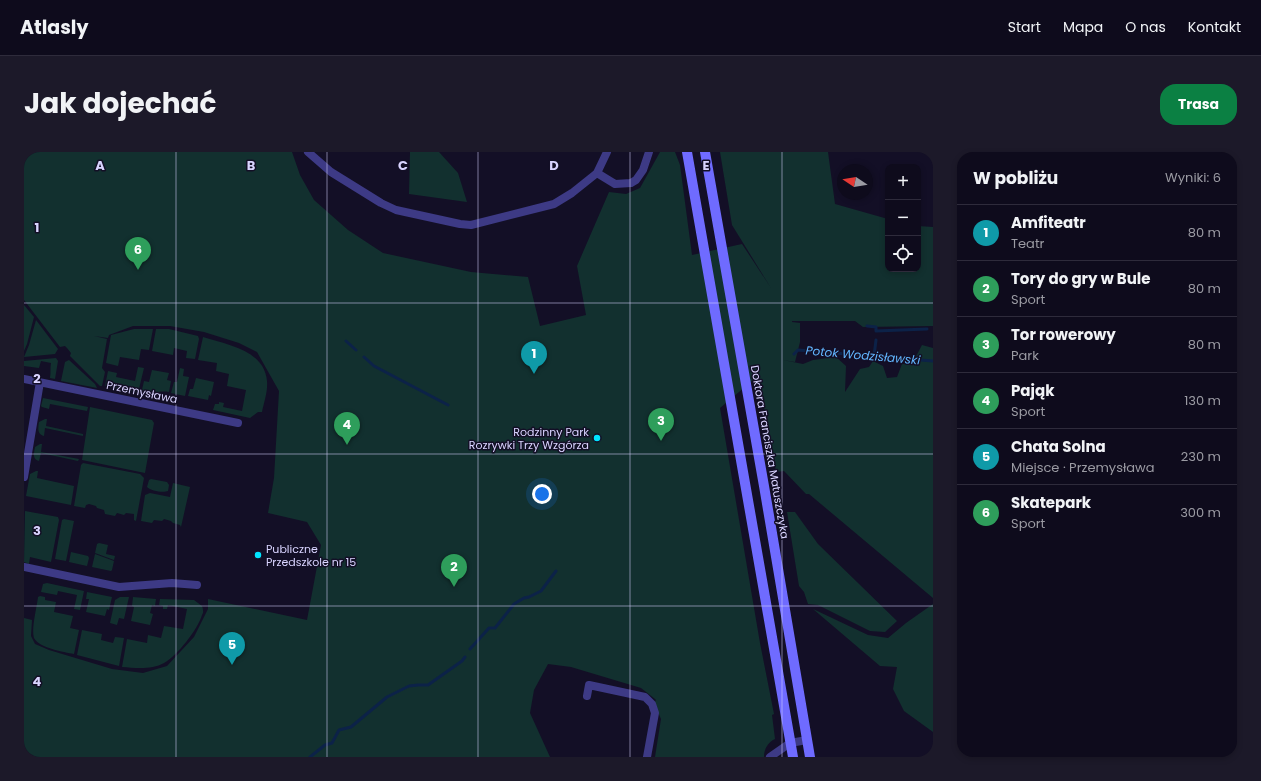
<!DOCTYPE html>
<html lang="pl">
<head>
<meta charset="utf-8">
<style>
	:root { --surface:#0e0b1c; --page:#1c1929; --text:#f1f3f6; --muted:#9b9ba3; --line:#2e2b3b; --accent:#0b8043 }
	body { margin:0; font-family:Poppins,sans-serif; background:var(--page); color:var(--text) }
	.controls { position:absolute; right:12px; top:12px; display:grid; overflow:hidden; border-radius:8px; box-shadow:0 2px 6px #0003 }
	.controls button { width:36px; height:36px; display:grid; place-items:center; padding:0; border:0; border-bottom:1px solid var(--line); background:var(--surface); color:var(--text); font:20px sans-serif }
	.compass { position:absolute; left:813px; top:12px; width:36px; height:36px; border-radius:50%; background:var(--surface); box-shadow:0 2px 6px #0003; rotate:282deg }
	.you { position:absolute; left:518px; top:342px; width:14px; height:14px; margin:-10px; border:3px solid #fff; border-radius:50%; background:#1a73e8; box-shadow:0 0 0 6px #1a73e833 }
	.badge { display:grid; place-items:center; width:26px; height:26px; border-radius:50%; background:var(--accent); color:#fff; font-size:13px; font-weight:700 }
	.pin { position:absolute; translate:-50% -33px; filter:drop-shadow(0 1px 2px #0008) }
	.pin::after { content:''; position:absolute; top:21px; width:14px; height:12px; background:inherit; clip-path:polygon(0 0,100% 0,50% 100%) }
	.list { margin:0; padding:0; list-style:none }
	h2 { display:flex; justify-content:space-between; align-items:center; height:52px; margin:0; padding:0 16px; font-size:17px }
	h2 small { font-size:13px; font-weight:400; color:var(--muted) }
	.list li { display:grid; grid-template-columns:26px 1fr auto; gap:12px; align-items:center; box-sizing:border-box; height:56px; padding:0 16px; border-top:1px solid var(--line) }
	.list b { display:block; font-size:15px; white-space:nowrap }
	.list p { margin:0; font-size:13px; white-space:nowrap; color:var(--muted) }
	.list em { font-size:13px; font-style:normal; color:var(--muted) }
	.icon { flex:none; width:22px; height:22px; fill:none; stroke:currentColor; stroke-width:2; stroke-linecap:round; stroke-linejoin:round }
	.map { position:relative; flex:none; width:909px; height:605px; overflow:hidden; border-radius:16px }
	header { display:flex; align-items:center; gap:24px; box-sizing:border-box; height:56px; padding:0 20px; background:var(--surface); border-bottom:1px solid var(--line) }
	header strong { font-size:19px }
	nav { display:flex; gap:22px; margin-inline-start:auto; font-size:14px }
	.intro { display:flex; align-items:center; justify-content:space-between; box-sizing:border-box; height:96px; padding:0 24px }
	h1 { margin:0; font-size:28px }
	.button { padding:10px 18px; border-radius:16px; background:var(--accent); color:#fff; font-size:14px; font-weight:700 }
	main { display:flex; gap:24px; padding:0 24px }
	aside { flex:1; background:var(--surface); border-radius:16px; box-shadow:0 2px 6px #0003 }
	.map>svg:first-child { display:block }
	.green { fill:#12302f }
	.lines { fill:none; stroke-linecap:round; stroke-linejoin:round }
	.stream { stroke:#0c2248; stroke-width:3 }
	.minor { stroke:#3d3a85; stroke-width:8 }
	.secondary { stroke:#6f6bff; stroke-width:10 }
	.grid { fill:none; stroke:#d9d4ff; stroke-width:1; stroke-opacity:0.55 }
	.poi-dot { fill:#00e5ff; stroke:#130f26; stroke-width:1.5 }
	.labels { text-anchor:middle; dominant-baseline:central; stroke-width:3; stroke-linejoin:round; paint-order:stroke }
	.street-label { font-size:11px; fill:#d9d4ff; stroke:#130f26 }
	.poi-label { font-size:11px; fill:#d9d4ff; stroke:#130f26; text-anchor:end }
	.water-label { font-size:12px; font-style:italic; fill:#62b6ff; stroke:#130f26 }
	.grid-label { font-size:13px; text-anchor:middle; font-weight:bold; fill:#d9d4ff; stroke:#130f26; stroke-width:3; stroke-linejoin:round; paint-order:stroke }
</style>
</head>
<body>
<header>
<strong>Atlasly</strong>
<nav><a>Start</a><a>Mapa</a><a>O nas</a><a>Kontakt</a></nav>
</header>
<div class="intro"><h1>Jak dojechać</h1><a class="button">Trasa</a></div>
<main>
<div class="map">
<svg width="909" height="605" viewBox="0 0 909 605">
	<rect width="100%" height="100%" fill="#130f26"/>
	<path class="green" d="M0,0H268L276,23L290,48L324,78L359,101L447,120L504,125L516,174L562,163L553,114L585,40L602,42L616,36L636,0H651L656,13L668,103L718,92L747,136L708,73L696,0H804L811,52L864,67V117H894V74L909,75V174L839,175L831,169H768V170L776,171V190L771,210L759,208L779,212L789,208L812,205L822,214L821,240L836,217L845,215L849,209L859,214L863,226L873,225L878,212H888L898,193L909,196V446L785,342H782L760,319L752,320L734,224L696,256L736,491L750,562L748,563L751,587C744,590 740,597 740,605H631L637,567L630,551L632,548L631,547L617,536L547,515L524,512L510,538L506,561L526,605H0V466L8,468L7,484L11,492L25,498L88,517L119,521L143,514L170,485L184,457V447L283,468L297,393L283,370L244,361L250,326L255,239L233,200L215,191L180,180L146,174H109L85,183L84,186L70,184L83,187L78,216L81,220L78,234H76L46,204L47,201L43,196L50,182L43,196L41,194L36,195L0,148Z
		M386,0H415L434,21L443,50L385,42Z
		M0,153L10,165L3,192L0,199Z
		M12,168L34,197L31,202L0,205L5,193Z
		M110,177H129L125,198L117,197L115,208L96,205L94,214L82,211L87,183Z
		M132,177H145L174,184L175,187L171,207L162,206L163,199L150,196L149,203L128,199Z
		M179,185C204,193 240,198 243,229C244,239 240,250 238,260H234L226,266L189,258L191,252H195V250L200,251L199,255L218,259L222,238L203,234L205,222L192,219L193,211L174,208Z
		M32,206L34,209L31,227L26,226C27,221 26,216 27,211L17,209L15,216L0,214V209Z
		M45,208L71,232L73,236L37,229L41,210Z
		M114,215L120,216L114,241L81,234L84,219L93,221L92,225L111,229Z
		M156,216L160,217L159,224L165,225L161,244L147,241L150,230H153Z
		M128,218L145,221L143,228L147,229L145,240C132,238 128,244 117,242L120,229L125,230Z
		M172,226L190,230L187,244L185,243L184,248L164,244L166,237H169Z
		M19,246L64,255L63,259L26,252L25,257L18,255L17,254Z
		M66,255L128,268L130,271L121,321L58,308Z
		M21,267H23L22,274L59,282V284L21,276L20,284C13,282 14,276 15,270Z
		M16,292H18L17,300L55,307L54,309L17,301L15,309C8,307 10,301 11,295Z
		M59,311L116,322L120,326L112,369L110,368V362L102,361L100,363L93,361L91,364L81,362L80,358L73,356L72,354L65,352L62,353L61,356L50,354L57,313Z
		M12,319H14L13,326L50,334L47,353L2,344L6,322Z
		M127,327L143,330L145,333L144,339C139,341 127,339 123,335L125,328Z
		M149,331L166,335L157,375L156,373L149,371L147,369L140,367L138,369L130,368L128,371L117,369L121,343L126,341L146,345Z
		M1,359L34,365L35,368L27,410L6,405L5,412L0,410Z
		M763,360H771L794,392L873,469L861,480L846,479L794,453L784,452L780,440L775,434Z
		M40,367L50,369L42,409L31,407L38,368Z
		M75,391L84,393L82,402L91,404L90,408L71,401L73,392Z
		M47,400L64,404L65,406L63,414L45,410Z
		M71,402L90,409L88,418L87,419L68,415Z
		M23,431L60,439L56,458L50,457L53,443L34,439L33,443L17,440L19,432Z
		M63,440L88,445L85,458L83,457L81,464L62,460L65,447H62Z
		M16,444L21,445V448L32,450L30,460L49,464L46,476L55,478L50,502C40,500 15,496 10,486C7,477 13,455 14,445Z
		M96,445H105L100,467L95,466L93,473L86,471L91,448Z
		M109,445L132,447L131,454L128,453L126,461L129,462L126,473L107,469L110,455L108,454Z
		M136,447L170,448L178,454C179,457 180,460 178,463C174,477 153,504 140,511C128,518 111,516 98,515L103,487L123,491L124,483L137,486L140,474L159,477L163,457L144,453L143,457H139V454L135,453Z
		M909,452V580L880,559L869,537L873,515L856,514L789,457L844,483L864,486L882,471Z
		M58,478L78,482L77,488L89,491L91,485L100,486L95,514L53,503Z"/>
	<g class="lines">
		<path class="stream" d="M843,174L852,175V179L903,177
			M322,189L332,198
			M770,202L774,198L909,209
			M850,204L852,188
			M340,205L350,214L424,253
			M446,497L465,476H471L490,452L500,446L505,445L517,439L532,419
			M286,605L301,593L308,591L315,578L327,575L363,545L385,534L394,533H404L438,509L441,505"/>
		<path class="minor" d="M284,0L307,20L357,51L372,58L436,72L447,73L530,52L548,41L573,21L583,0
			M573,21L591,32L607,31L612,28L619,18L625,0
			M0,227L214,271
			M0,325L16,230
			M0,415L95,435L148,431L173,433
			M563,544L565,533L621,545L628,552L631,561L623,605
			M746,605L766,591L783,588"/>
		<path class="secondary" d="M663,0L769,605
			M681,0L740,334L786,605"/>
	</g>
	<path class="grid" d="M152,0V605M303,0V605M454,0V605M606,0V605M758,0V605M0,151H909M0,302H909M0,454H909"/>
	<g class="poi-dot">
		<circle cx="573" cy="286" r="4"/>
		<circle cx="234" cy="403" r="4"/>
	</g>
	<g class="labels">
		<g class="street-label">
			<text transform="translate(118 240) rotate(12)">Przemysława</text>
			<text transform="translate(746 300) rotate(80)">Doktora Franciszka Matuszczyka</text>
		</g>
		<g class="poi-label">
			<text x="565" y="280">Rodzinny Park<tspan x="565" dy="13">Rozrywki Trzy Wzgórza</tspan></text>
			<text x="242" y="397" text-anchor="start">Publiczne<tspan x="242" dy="13">Przedszkole nr 15</tspan></text>
		</g>
		<g class="water-label">
			<text transform="translate(839 203) rotate(5)">Potok Wodzisławski</text>
		</g>
	</g>
	<g class="grid-label">
		<text x="76" y="18">A</text>
		<text x="227" y="18">B</text>
		<text x="379" y="18">C</text>
		<text x="530" y="18">D</text>
		<text x="682" y="18">E</text>
		<text x="13" y="80">1</text>
		<text x="13" y="231">2</text>
		<text x="13" y="383">3</text>
		<text x="13" y="534">4</text>
	</g>
</svg>
<div class="controls">
<button>+</button>
<button>−</button>
<button><svg class="icon" aria-label="locate" viewBox="0 0 24 24"><circle cx="12" cy="12" r="6"/><path d="M12 2v4M12 18v4M2 12h4M18 12h4"/></svg></button>
</div>
<svg class="compass" viewBox="-18 -18 36 36"><path d="M0-13l5 13h-10z" fill="#e53935"/><path d="M0 13l5-13h-10z" fill="#9b9ba3"/></svg>
<div class="you"></div>
<div class="pin badge" style="left:510px;top:222px;background:#0f9aa8">1</div>
<div class="pin badge" style="left:430px;top:435px;background:#2e9e5b">2</div>
<div class="pin badge" style="left:637px;top:289px;background:#2e9e5b">3</div>
<div class="pin badge" style="left:323px;top:293px;background:#2e9e5b">4</div>
<div class="pin badge" style="left:208px;top:513px;background:#0f9aa8">5</div>
<div class="pin badge" style="left:114px;top:118px;background:#2e9e5b">6</div>
</div>
<aside>
<h2>W pobliżu<small>Wyniki: 6</small></h2>
<ul class="list">
<li><span class="badge" style="background:#0f9aa8">1</span><div><b>Amfiteatr</b><p>Teatr</p></div><em>80 m</em></li>
<li><span class="badge" style="background:#2e9e5b">2</span><div><b>Tory do gry w Bule</b><p>Sport</p></div><em>80 m</em></li>
<li><span class="badge" style="background:#2e9e5b">3</span><div><b>Tor rowerowy</b><p>Park</p></div><em>80 m</em></li>
<li><span class="badge" style="background:#2e9e5b">4</span><div><b>Pająk</b><p>Sport</p></div><em>130 m</em></li>
<li><span class="badge" style="background:#0f9aa8">5</span><div><b>Chata Solna</b><p>Miejsce · Przemysława</p></div><em>230 m</em></li>
<li><span class="badge" style="background:#2e9e5b">6</span><div><b>Skatepark</b><p>Sport</p></div><em>300 m</em></li>
</ul>
</aside>
</main>
</body>
</html>
